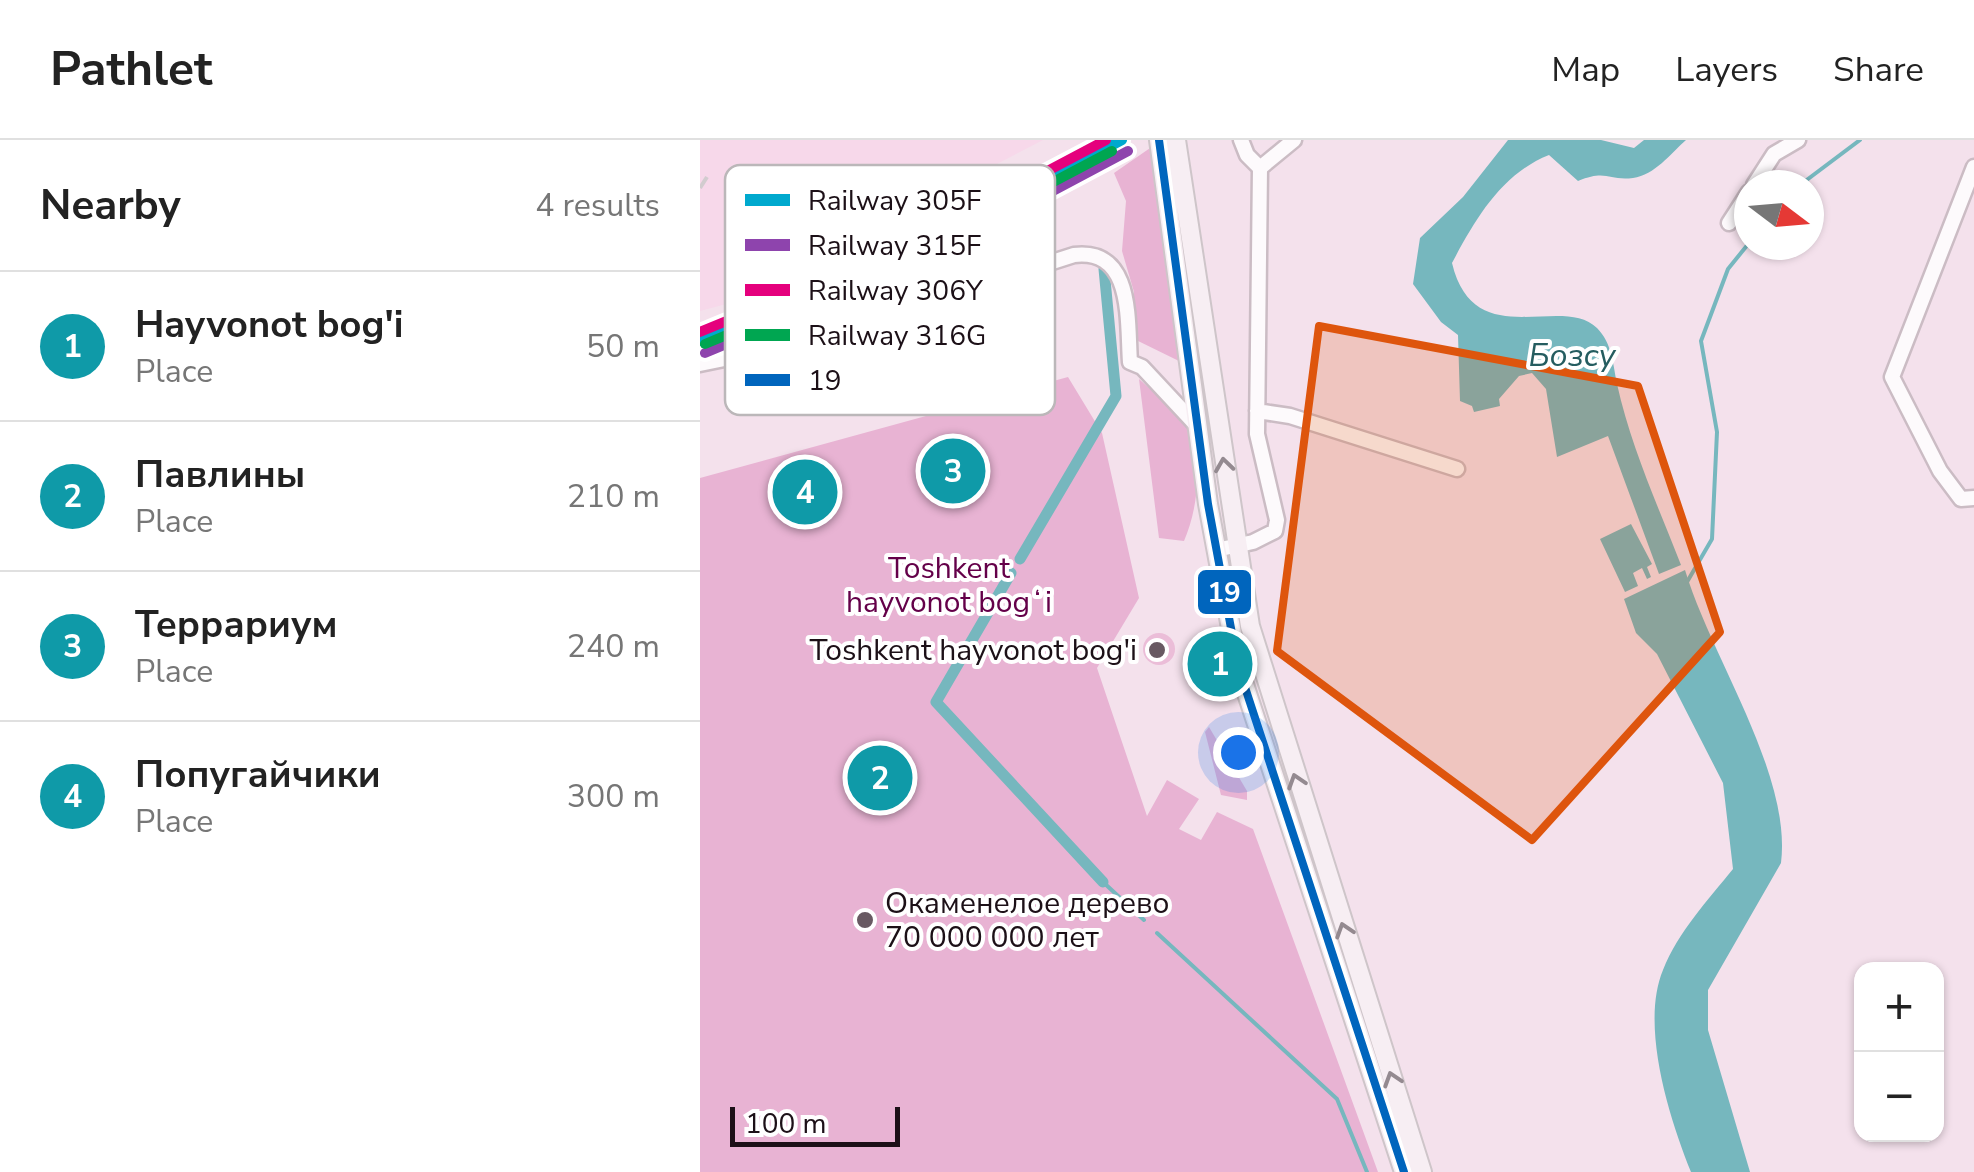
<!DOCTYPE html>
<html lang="en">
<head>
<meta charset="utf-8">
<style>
	:root { --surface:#fff; --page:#f6f6f6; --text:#222; --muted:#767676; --line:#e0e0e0; --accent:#b45309 }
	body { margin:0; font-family:"Nunito Sans",sans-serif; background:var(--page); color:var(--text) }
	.controls { position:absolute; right:30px; bottom:30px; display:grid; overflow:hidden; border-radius:20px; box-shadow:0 2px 8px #0004 }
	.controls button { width:90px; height:90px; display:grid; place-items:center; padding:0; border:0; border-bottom:2px solid var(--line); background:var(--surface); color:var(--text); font:50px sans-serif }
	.compass { position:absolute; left:1034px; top:30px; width:90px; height:90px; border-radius:50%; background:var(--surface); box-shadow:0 2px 8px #0004; rotate:106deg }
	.scale { position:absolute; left:30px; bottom:25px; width:170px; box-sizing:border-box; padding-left:10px; border:5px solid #1c1017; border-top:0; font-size:28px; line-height:35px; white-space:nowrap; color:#1c1017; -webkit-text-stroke:8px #fff; paint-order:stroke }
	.you { position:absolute; left:538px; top:612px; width:35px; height:35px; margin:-25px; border:8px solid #fff; border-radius:50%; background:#1a73e8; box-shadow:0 0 0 15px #1a73e833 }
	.badge { display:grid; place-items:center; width:65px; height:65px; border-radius:50%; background:var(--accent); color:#fff; font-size:32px; font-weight:700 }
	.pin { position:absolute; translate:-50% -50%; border:5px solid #fff; box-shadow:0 2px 10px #0006 }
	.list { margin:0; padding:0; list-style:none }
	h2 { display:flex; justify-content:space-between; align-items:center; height:130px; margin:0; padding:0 40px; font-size:42px }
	h2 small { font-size:32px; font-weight:400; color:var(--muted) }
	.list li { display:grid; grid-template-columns:65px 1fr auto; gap:30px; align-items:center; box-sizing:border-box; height:150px; padding:0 40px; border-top:2px solid var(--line) }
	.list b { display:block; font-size:38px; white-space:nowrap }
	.list p { margin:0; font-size:32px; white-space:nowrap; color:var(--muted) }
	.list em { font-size:32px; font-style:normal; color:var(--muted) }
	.map { position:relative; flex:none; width:1274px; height:1032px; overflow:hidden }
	header { display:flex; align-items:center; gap:60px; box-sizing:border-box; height:140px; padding:0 50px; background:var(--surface); border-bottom:2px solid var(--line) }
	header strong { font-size:48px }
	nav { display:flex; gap:55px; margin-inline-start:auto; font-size:35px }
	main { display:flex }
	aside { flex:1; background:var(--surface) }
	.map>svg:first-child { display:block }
	.built { fill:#f7d8ea }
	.green { fill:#ebbdd8 }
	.forest { fill:#e8b3d3 }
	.water { fill:#76b7be }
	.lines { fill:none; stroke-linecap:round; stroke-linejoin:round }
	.stream { stroke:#76b7be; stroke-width:4 }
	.canal { stroke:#76b7be; stroke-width:11 }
	.minor-casing { stroke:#cbbcc4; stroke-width:19 }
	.major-casing { stroke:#cec5c9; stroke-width:22 }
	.minor { stroke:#fdfafc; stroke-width:14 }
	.major { stroke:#f7eef3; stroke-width:18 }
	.rail { stroke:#d2cccf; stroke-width:4; stroke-dasharray:20 10; stroke-linecap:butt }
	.bus-1-casing { stroke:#fff; stroke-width:15 }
	.bus-1 { stroke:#0065bd; stroke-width:8 }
	.rail-1-casing { stroke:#fff; stroke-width:18 }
	.rail-2-casing { stroke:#fff; stroke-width:18 }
	.rail-3-casing { stroke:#fff; stroke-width:18 }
	.rail-4-casing { stroke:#fff; stroke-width:18 }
	.rail-1 { stroke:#00a9ce; stroke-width:10 }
	.rail-2 { stroke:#8e44ad; stroke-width:10 }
	.rail-3 { stroke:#e5007d; stroke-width:10 }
	.rail-4 { stroke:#00a651; stroke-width:10 }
	.oneway { stroke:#948a90 }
	.marked { fill:#de550d; fill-opacity:0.2; stroke:#de550d; stroke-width:8; stroke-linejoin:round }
	.poi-dot { fill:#685962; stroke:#fff; stroke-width:4 }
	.labels { text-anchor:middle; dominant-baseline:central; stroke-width:8; stroke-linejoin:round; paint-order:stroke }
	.park-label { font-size:30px; fill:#640049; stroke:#fff }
	.poi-label { font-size:30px; fill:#1c1017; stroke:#fff; text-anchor:end }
	.water-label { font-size:32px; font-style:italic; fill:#255d60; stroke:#fff }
	.key { fill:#fff; stroke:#bbb7b9; stroke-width:2.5 }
	.key-label { font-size:28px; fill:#1c1017 }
	.line-badge { stroke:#fff; stroke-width:4 }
	.badge-label { font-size:28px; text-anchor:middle; font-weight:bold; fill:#fff }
</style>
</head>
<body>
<header>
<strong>Pathlet</strong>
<nav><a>Map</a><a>Layers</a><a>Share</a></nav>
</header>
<main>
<aside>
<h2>Nearby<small>4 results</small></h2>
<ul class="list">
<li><span class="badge" style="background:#0f9aa8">1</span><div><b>Hayvonot bog'i</b><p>Place</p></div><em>50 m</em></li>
<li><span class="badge" style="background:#0f9aa8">2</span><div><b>Павлины</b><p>Place</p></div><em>210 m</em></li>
<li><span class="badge" style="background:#0f9aa8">3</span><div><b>Террариум</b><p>Place</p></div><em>240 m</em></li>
<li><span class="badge" style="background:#0f9aa8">4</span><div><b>Попугайчики</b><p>Place</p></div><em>300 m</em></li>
</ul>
</aside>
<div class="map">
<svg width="1274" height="1032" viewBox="0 0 1274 1032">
	<rect width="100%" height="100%" fill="#f4e1ec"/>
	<path class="built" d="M0,0H343L30,163L0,171Z"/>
	<path class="green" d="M443 509a16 16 0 1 1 32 0a16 16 0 1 1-32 0Z"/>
	<path class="forest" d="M453,6L483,223L432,198L434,152L422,111L426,61L414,33Z
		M368,237L402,293L439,458L397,528L447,676L467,640L499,659L479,689L501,700L517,672L553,689L678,1032H0V338Z
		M439,239C453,252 475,267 485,284C505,315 498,369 484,401L459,398Z
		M509,587L547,651V660L521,655L505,592Z"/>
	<path class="water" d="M808,0H901L934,8L944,0H986C970,14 955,35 933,38C908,41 907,29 878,41L849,15C801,34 775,80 752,123C774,215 862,153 897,188C912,203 913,224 917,244C931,307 958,366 981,425L959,434L908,296L857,317L846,249L832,233L819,236L799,259L800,266L774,272L772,266L760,261L758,195L741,182L713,144L720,98L763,57Z
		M931,384L952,424L947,427L951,437L947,439L942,428L933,433L938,446L925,452L900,399Z
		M985,430C1011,517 1092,634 1081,723L1008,850V890L1050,1032H991C969,978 940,885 963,830C978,792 1008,760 1033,729L1023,643L957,514L936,493L924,459Z"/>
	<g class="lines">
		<path class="stream" d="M1100,45L1160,0
			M987,442L1012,399L1017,292L1001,201L1028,129L1049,103
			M403,742L444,780
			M457,793L637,959L667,1032"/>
		<path class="canal" d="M320,419L416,256L404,129
			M311,433L236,562L403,742"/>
		<defs>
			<path id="minor" d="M1274,27L1192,237L1240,331L1261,359L1274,358
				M560,28L594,0
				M1054,45L1074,14L1098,0
				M1029,83L1049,52
				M0,224L93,205L374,115C434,108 427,181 430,222L442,227L497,286
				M557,271L590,276L757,329
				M516,410L553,402L575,391L577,380L557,294L560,28L547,15L541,0"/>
			<path id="major" d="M459,0L508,364L538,526L704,1032
				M476,0L550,486L722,1032"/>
		</defs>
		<use href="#minor" class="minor-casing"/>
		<use href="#major" class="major-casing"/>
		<use href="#minor" class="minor"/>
		<use href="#major" class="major"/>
		<path class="rail" d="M0,48L7,37"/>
		<defs>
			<path id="bus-1" d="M459,0L508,364L538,526L704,1032"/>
		</defs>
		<use href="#bus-1" class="bus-1-casing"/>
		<use href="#bus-1" class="bus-1"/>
		<defs>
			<path id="rail-1" d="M0,201L198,119L422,0"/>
			<path id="rail-2" d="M5,213L204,130L428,11"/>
			<path id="rail-3" d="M0,192L194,112L406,0"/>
			<path id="rail-4" d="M5,204L200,123L412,11"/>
		</defs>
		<use href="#rail-1" class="rail-1-casing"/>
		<use href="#rail-2" class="rail-2-casing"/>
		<use href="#rail-3" class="rail-3-casing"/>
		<use href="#rail-4" class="rail-4-casing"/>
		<use href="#rail-1" class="rail-1"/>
		<use href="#rail-2" class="rail-2"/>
		<use href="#rail-3" class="rail-3"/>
		<use href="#rail-4" class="rail-4"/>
	</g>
	<defs><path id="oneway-chevron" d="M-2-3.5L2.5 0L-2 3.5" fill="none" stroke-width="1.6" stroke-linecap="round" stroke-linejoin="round" transform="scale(2.5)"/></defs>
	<g class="oneway">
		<use href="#oneway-chevron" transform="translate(524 325) rotate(-98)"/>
		<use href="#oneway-chevron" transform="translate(596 641) rotate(-108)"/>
		<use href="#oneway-chevron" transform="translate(644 790) rotate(-108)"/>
		<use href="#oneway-chevron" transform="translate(692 939) rotate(-108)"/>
	</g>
	<path class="marked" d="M619,186L938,246L1020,492L832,700L577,511Z"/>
	<g class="poi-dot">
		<circle cx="457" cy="510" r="10"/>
		<circle cx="165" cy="780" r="10"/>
	</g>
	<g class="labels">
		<g class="park-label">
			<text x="249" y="428">Toshkent<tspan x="249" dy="34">hayvonot bogʻi</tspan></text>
		</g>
		<g class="poi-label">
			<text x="437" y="510">Toshkent hayvonot bog'i</text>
			<text x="185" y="763" text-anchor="start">Окаменелое дерево<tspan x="185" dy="34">70 000 000 лет</tspan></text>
		</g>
		<g class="water-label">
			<text x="872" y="215">Бозсу</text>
		</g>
	</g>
	<rect x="25" y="25" width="330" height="250" rx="15" class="key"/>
	<rect x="45" y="54" width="45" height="12" fill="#00a9ce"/>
	<rect x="45" y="99" width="45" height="12" fill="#8e44ad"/>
	<rect x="45" y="144" width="45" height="12" fill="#e5007d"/>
	<rect x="45" y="189" width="45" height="12" fill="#00a651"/>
	<rect x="45" y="234" width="45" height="12" fill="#0065bd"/>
	<g class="key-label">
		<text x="108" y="70">Railway 305F</text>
		<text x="108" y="115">Railway 315F</text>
		<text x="108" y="160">Railway 306Y</text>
		<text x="108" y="205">Railway 316G</text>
		<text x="108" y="250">19</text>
	</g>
	<rect class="line-badge" x="496" y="428" width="57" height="48" rx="10" fill="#0065bd"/>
	<g class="badge-label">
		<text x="524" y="462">19</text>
	</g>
</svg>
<div class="controls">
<button>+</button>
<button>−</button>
</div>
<svg class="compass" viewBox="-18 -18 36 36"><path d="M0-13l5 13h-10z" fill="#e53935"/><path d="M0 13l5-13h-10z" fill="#767676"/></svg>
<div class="scale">100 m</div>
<div class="you"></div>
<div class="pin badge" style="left:520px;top:524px;background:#0f9aa8">1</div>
<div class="pin badge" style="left:180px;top:638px;background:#0f9aa8">2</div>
<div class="pin badge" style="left:253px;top:331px;background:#0f9aa8">3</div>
<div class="pin badge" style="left:105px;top:352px;background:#0f9aa8">4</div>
</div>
</main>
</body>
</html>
